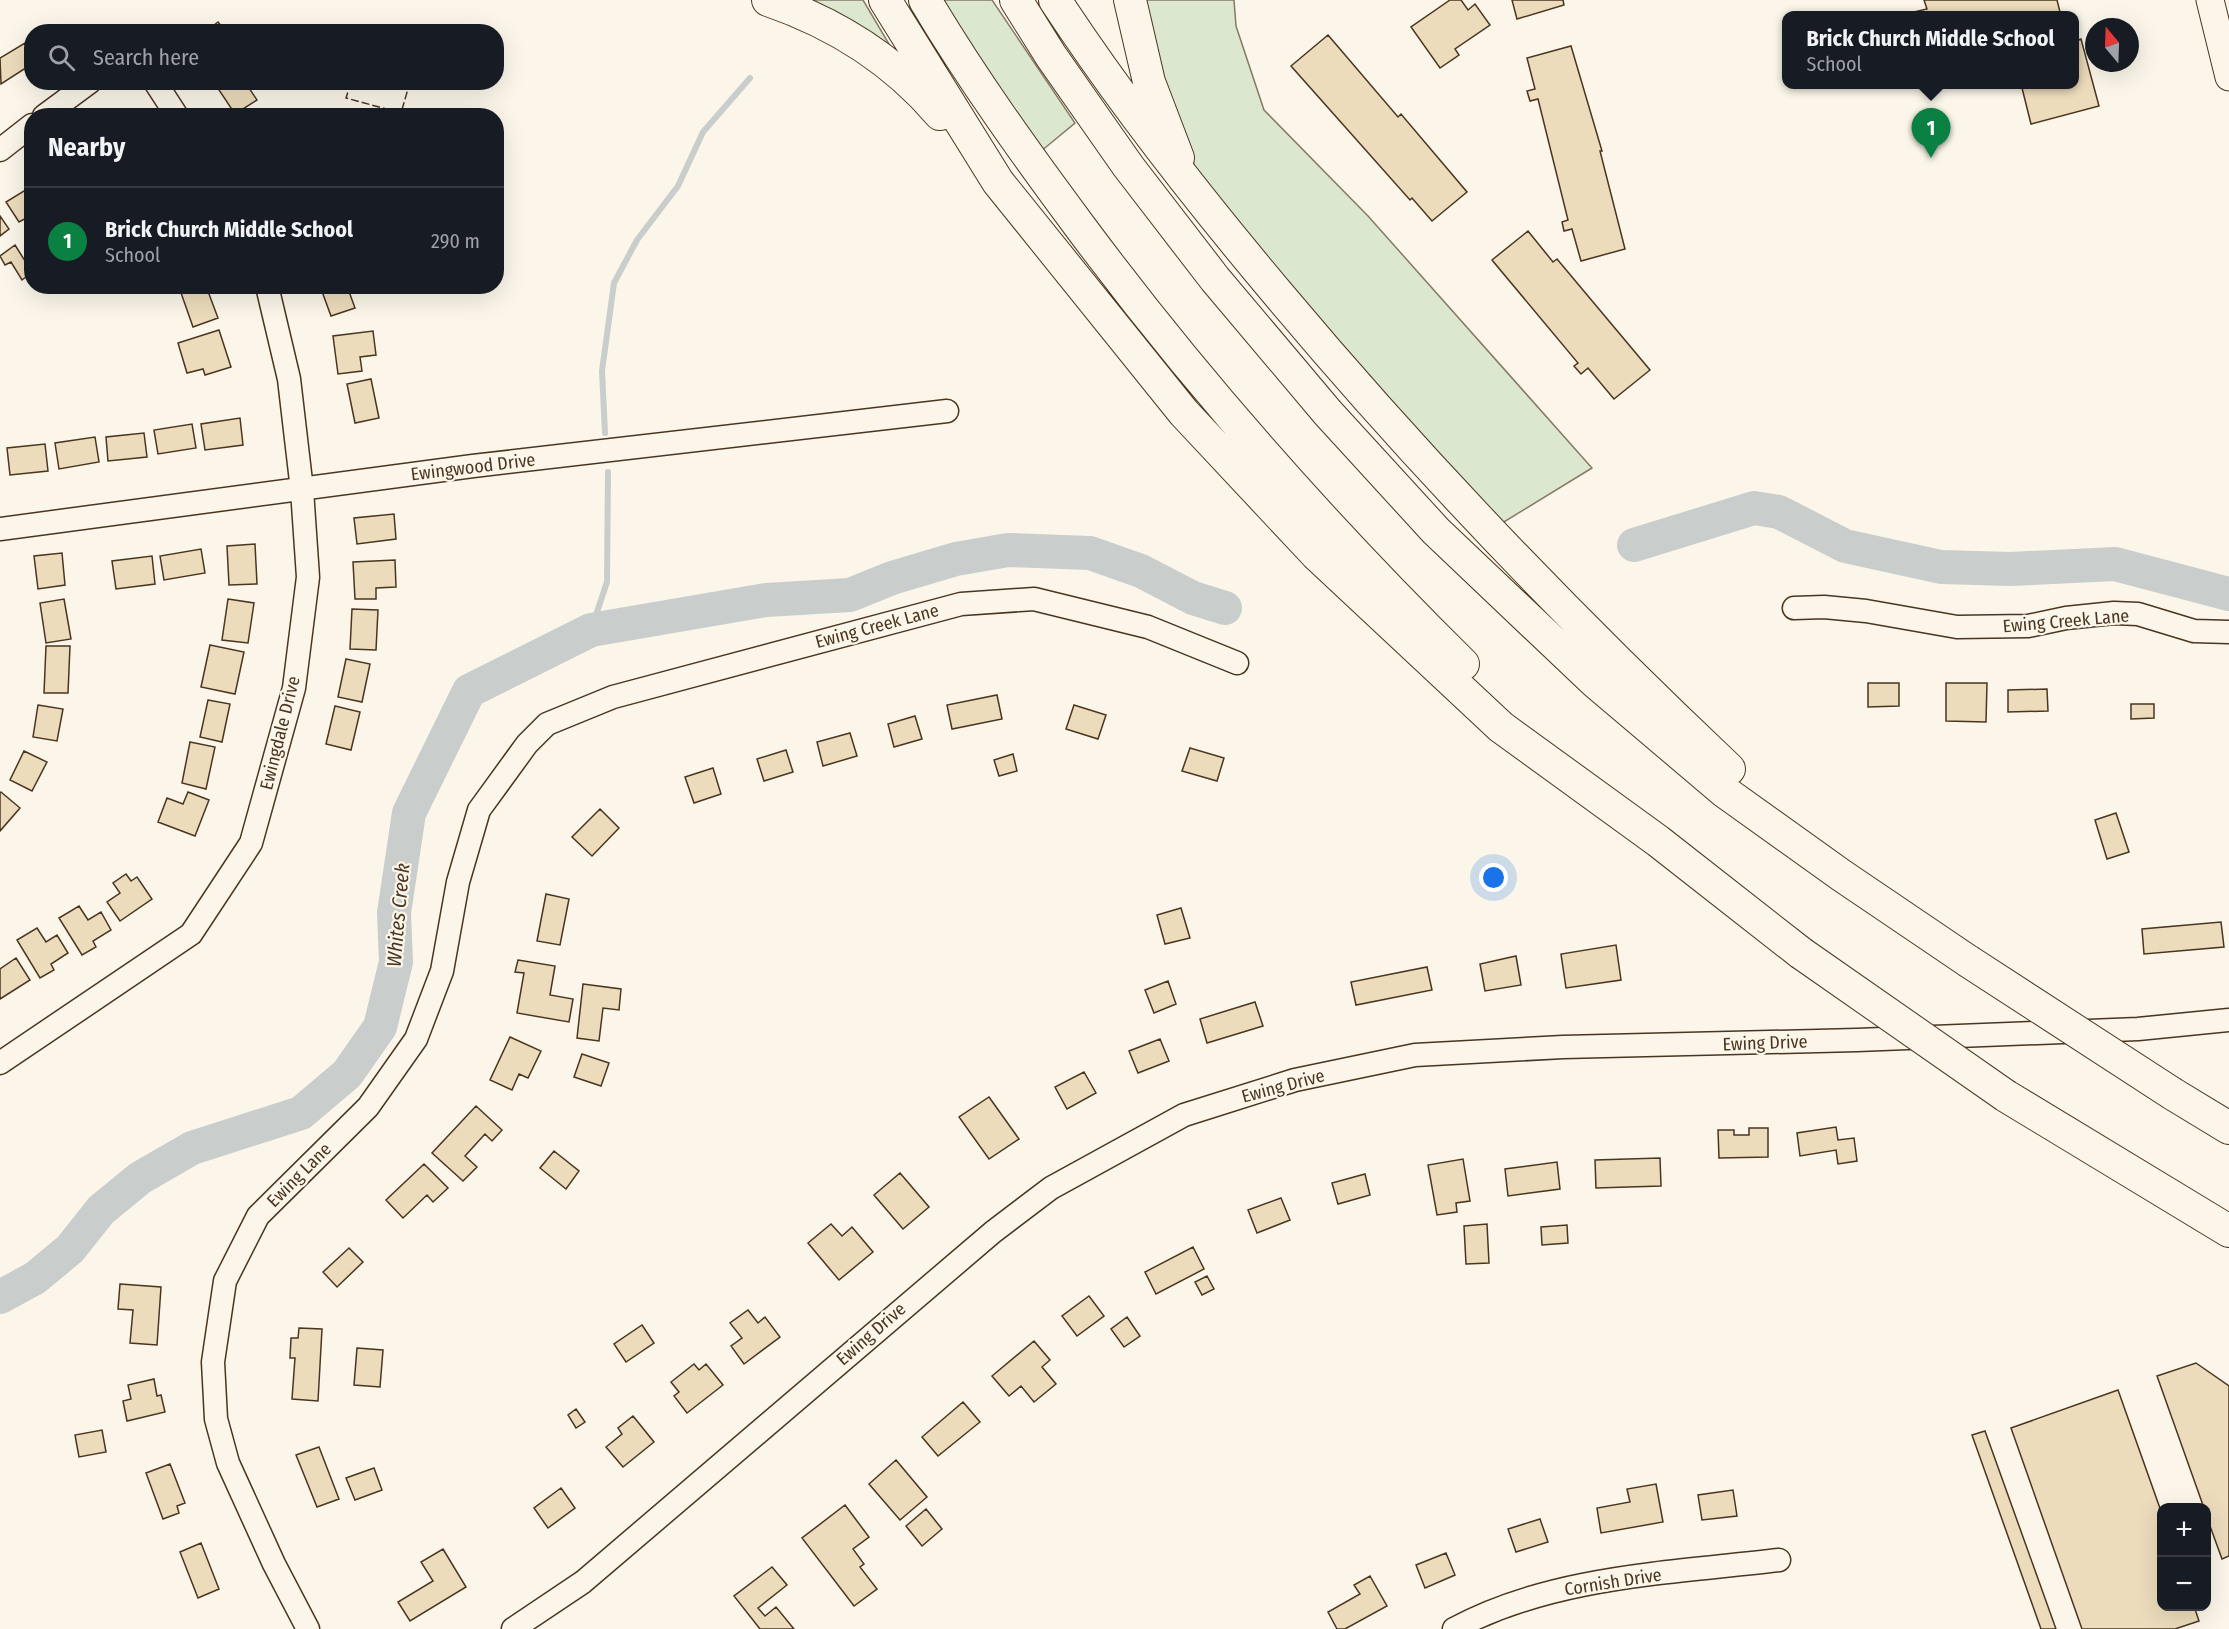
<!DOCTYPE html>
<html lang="en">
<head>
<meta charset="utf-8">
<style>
	:root { --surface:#171b24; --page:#20242c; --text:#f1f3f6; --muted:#9ea1a6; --line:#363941; --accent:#0b8043 }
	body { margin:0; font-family:"Fira Sans Condensed",sans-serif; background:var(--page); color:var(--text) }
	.controls { position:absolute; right:18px; bottom:18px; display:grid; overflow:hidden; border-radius:12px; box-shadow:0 6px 24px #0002 }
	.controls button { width:54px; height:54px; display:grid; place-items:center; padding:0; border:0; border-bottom:2px solid var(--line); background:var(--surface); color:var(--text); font:30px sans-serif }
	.compass { position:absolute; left:2085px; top:18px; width:54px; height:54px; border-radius:50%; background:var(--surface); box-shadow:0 6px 24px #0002; rotate:341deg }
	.you { position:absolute; left:1494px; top:878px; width:21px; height:21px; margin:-15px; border:4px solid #fff; border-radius:50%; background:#1a73e8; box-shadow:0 0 0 9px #1a73e833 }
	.badge { display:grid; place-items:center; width:39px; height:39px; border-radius:50%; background:var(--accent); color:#fff; font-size:20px; font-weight:700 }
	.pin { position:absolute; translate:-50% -50px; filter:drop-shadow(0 2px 3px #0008) }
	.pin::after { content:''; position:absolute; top:32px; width:21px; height:18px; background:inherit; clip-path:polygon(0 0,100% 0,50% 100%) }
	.popup { position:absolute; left:1782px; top:11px; width:297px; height:78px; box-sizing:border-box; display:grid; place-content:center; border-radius:12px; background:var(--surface); filter:drop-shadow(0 2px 4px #0005); font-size:20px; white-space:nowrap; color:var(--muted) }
	.popup b { font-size:22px; color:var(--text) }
	.popup::after { content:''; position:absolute; left:50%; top:100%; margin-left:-12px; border:12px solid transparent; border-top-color:var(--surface) }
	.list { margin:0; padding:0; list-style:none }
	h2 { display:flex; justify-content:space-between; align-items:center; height:78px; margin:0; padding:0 24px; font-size:26px }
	h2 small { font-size:20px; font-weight:400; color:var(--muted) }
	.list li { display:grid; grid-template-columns:39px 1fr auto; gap:18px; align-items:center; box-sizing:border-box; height:108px; padding:0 24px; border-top:2px solid var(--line) }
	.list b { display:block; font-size:22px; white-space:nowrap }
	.list p { margin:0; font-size:20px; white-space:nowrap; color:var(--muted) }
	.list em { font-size:20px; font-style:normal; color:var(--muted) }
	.icon { flex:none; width:33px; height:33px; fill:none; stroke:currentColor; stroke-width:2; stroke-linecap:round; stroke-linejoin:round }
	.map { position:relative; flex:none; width:2229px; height:1629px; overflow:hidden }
	.search { position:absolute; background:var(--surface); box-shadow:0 6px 24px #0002; left:24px; top:24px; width:480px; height:66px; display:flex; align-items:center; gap:15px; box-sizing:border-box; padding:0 21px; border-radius:24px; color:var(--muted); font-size:22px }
	.panel { position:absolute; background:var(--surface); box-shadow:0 6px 24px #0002; left:24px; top:108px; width:480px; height:186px; border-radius:24px }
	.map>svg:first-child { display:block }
	.green { fill:#dce7d0; stroke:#887966; stroke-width:1.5 }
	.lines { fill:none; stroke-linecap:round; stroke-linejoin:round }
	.stream { stroke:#c9cecd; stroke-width:6 }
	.river { stroke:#c9cecd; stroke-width:34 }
	.building { fill:#ecdcbc; stroke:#4a3520; stroke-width:1.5 }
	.minor-casing { stroke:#4a3520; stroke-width:25 }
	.major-casing { stroke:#4a3520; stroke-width:29 }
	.highway-casing { stroke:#4a3520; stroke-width:34 }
	.minor { stroke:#fbf6e9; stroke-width:22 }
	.major { stroke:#fbf6e9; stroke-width:27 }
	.highway { stroke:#fbf6e9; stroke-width:32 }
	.highway-bridge-casing { stroke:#4a3520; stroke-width:34; stroke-linecap:butt }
	.highway-bridge { stroke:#fbf6e9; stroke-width:32 }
	.fence { stroke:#4a3520; stroke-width:1.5; stroke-dasharray:8 3; stroke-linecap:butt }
	.labels { text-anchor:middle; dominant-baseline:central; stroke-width:4.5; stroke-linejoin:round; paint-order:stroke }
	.street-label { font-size:18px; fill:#4a3520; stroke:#fbf6e9 }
	.water-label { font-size:20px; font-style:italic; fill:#4a3520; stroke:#fbf6e9 }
</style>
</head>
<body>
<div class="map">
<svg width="2229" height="1629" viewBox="0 0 2229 1629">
	<rect width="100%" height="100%" fill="#fbf6e9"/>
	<path class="green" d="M802,0H863L889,44L886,45Z
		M941,0H992L1075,123L1040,152Z
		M1144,0H1234L1236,26L1264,110L1368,216L1592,468L1499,525L1414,437L1203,182L1172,122Z"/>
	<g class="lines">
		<path class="stream" d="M605,433L602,371L614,283L637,240L678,186L703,132L750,78
			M591,630L607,582L608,472"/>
		<path class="river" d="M1634,545L1754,508L1779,512L1845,546L1941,567L2010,569L2115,564L2229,594
			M0,1297L35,1278L70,1249L101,1210L140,1178L192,1148L301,1113L347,1074L380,1027L396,962L394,913L409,813L469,691L591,630L766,600L850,595L892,578L956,559L1008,550L1090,553L1141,571L1193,598L1225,608"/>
	</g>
	<path class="building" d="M1450,0H1461L1468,10L1475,4L1490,25L1455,49L1459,55L1440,68L1411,27Z
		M1512,0H1563L1564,5L1517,19Z
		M1924,0H2057L2060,12L2053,13L2054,15H1901L1927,9Z
		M218,22L226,32H205Z
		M1328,35L1398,117L1401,114L1467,192L1432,221L1412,198L1410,200L1291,66Z
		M2081,39L2099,106L2031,124L2021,84H2075V41Z
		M25,43L32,53V64L1,84L0,58Z
		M1571,46L1602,151H1600L1625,249L1581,261L1572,229L1564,231L1562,222L1568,220L1538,99L1530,101L1527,91L1535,89L1527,58Z
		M245,82L257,100L235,114L215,84Z
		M32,186V215L19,222L6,202Z
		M0,216L9,229L0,236Z
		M1528,231L1553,262L1557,259L1650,370L1614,399L1588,368L1581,374L1574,366L1578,363L1492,260Z
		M15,245L32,272L22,280L11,262L5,265L0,256Z
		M191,286H206L218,318L193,327L180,290Z
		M320,286H347L355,308L331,316Z
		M219,330L231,367L205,375L203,369L187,373L178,343Z
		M373,331L376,355L360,357L362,371L338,374L333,336Z
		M371,379L379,418L355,423L347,384Z
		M240,418L243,445L205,450L201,424Z
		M192,424L196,448L158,454L154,430Z
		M144,433L147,457L108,461L106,437Z
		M95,437L99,462L59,469L55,443Z
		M45,444L48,471L10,475L7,448Z
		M394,514L396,539L357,544L354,518Z
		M255,544L257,584L229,585L227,546Z
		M201,549L205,573L164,580L160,556Z
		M62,553L65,585L38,589L34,556Z
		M152,556L155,584L116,589L112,561Z
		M395,560L396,587L376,588V599H355L353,562Z
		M64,599L71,639L46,643L40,603Z
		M228,599L254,603L248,643L222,640Z
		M352,609L378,610L376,650L350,649Z
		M210,645L244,652L235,694L201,687Z
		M46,646H70L68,693H44Z
		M346,659L370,664L362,702L338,697Z
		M1868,683H1899V706L1868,707Z
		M1946,683H1987L1986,722L1946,721Z
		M2047,689L2048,711L2008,712V690Z
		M997,695L1002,719L952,729L947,705Z
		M208,700L230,704L222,742L200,737Z
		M2131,704H2154V718L2131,719Z
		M38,705L63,709L57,741L33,737Z
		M1074,705L1106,715L1098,739L1066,729Z
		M335,706L360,712L351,750L326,744Z
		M915,716L922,739L894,747L888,724Z
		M850,733L857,756L823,766L817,742Z
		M190,742L215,747L206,789L182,783Z
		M1190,748L1224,758L1217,781L1182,771Z
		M786,750L793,772L764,781L757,759Z
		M24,751L47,762L32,791L10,780Z
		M1013,754L1017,771L999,776L994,760Z
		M713,768L721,794L694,803L685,777Z
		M1,792L20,808L0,831V793Z
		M188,792L209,800L195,836L158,822L167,798L183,804Z
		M600,809L619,828L592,856L572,837Z
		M2116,813L2129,852L2107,859L2095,820Z
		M126,874L131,881L137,877L152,899L120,921L107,902L120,893L113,883Z
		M546,894L569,899L560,945L537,941Z
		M79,906L88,920L101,912L111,930L93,941L96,947L82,955L59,918Z
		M1181,908L1190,938L1165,944L1157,915Z
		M2221,922L2224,947L2144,954L2142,929Z
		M37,928L46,942L57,935L68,953L51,964L54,970L40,978L17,940Z
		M1616,945L1621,980L1566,988L1561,954Z
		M1516,956L1521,985L1485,991L1480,964Z
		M16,958L30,980L0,999V969Z
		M518,960L555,966L550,995L573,999L569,1022L517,1013L524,973L515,972Z
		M1427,967L1432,990L1356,1005L1351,982Z
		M1168,981L1176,1004L1154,1013L1145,990Z
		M583,984L621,989L619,1010L603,1008L599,1041L577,1038Z
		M1255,1002L1263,1026L1207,1043L1200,1019Z
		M510,1037L541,1051L528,1078L519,1074L512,1090L490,1080Z
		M1160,1039L1169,1061L1138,1073L1129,1051Z
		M582,1054L609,1063L601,1086L574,1077Z
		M1084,1072L1096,1093L1067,1109L1055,1087Z
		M989,1097L1019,1139L989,1159L959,1117Z
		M476,1106L502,1130L492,1141L485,1134L465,1156L477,1167L463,1181L432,1153Z
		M1836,1127L1838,1140L1854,1138L1857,1161L1838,1164L1836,1150L1800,1156L1797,1133Z
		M1749,1128H1768V1157L1719,1158L1718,1130H1734V1135H1749Z
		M554,1151L579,1171L566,1189L540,1168Z
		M1660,1158L1661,1186L1596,1188L1595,1160Z
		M1463,1159L1470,1201L1456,1203L1457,1212L1437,1215L1428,1165Z
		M1557,1162L1560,1189L1508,1196L1505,1169Z
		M424,1164L448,1188L433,1202L427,1195L403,1218L386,1200Z
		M900,1173L929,1207L903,1229L874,1195Z
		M1365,1174L1370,1195L1338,1204L1332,1183Z
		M1281,1198L1290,1220L1257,1233L1248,1210Z
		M831,1224L842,1236L852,1227L873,1252L839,1280L808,1243Z
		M1487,1224L1489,1263L1466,1264L1464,1226Z
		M1567,1225L1568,1243L1542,1245L1541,1227Z
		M1193,1247L1204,1269L1156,1294L1145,1272Z
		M349,1248L363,1262L337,1287L323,1272Z
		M1207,1276L1214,1289L1202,1295L1195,1282Z
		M120,1284L161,1287L157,1345L130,1343L133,1310L118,1309Z
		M1089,1296L1104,1316L1077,1336L1062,1316Z
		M748,1310L758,1323L765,1317L780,1337L744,1364L731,1346L742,1338L730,1323Z
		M1127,1317L1140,1336L1124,1347L1111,1329Z
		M642,1325L654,1343L626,1362L614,1344Z
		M299,1328L322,1329L318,1401L292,1399L295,1358H290L291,1338H298Z
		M1034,1341L1050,1360L1042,1367L1056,1384L1034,1402L1021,1386L1009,1396L992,1376Z
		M357,1348L383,1350L380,1387L354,1385Z
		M2196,1363L2229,1386V1556L2222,1559L2206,1515V1508H2204L2157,1376Z
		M694,1364L699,1370L706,1364L723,1385L687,1413L674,1396L679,1392L671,1382Z
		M154,1379L157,1396L161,1395L165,1412L127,1421L123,1401L131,1399L128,1385Z
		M2118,1390L2162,1514V1606H2194L2199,1621L2175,1629H2082L2011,1428Z
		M963,1402L980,1422L938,1456L922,1437Z
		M576,1409L585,1422L576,1428L568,1415Z
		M633,1416L654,1442L623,1467L606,1447L622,1434L618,1428Z
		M102,1430L106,1452L79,1457L75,1435Z
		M1985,1431L2056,1629H2041L1972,1435Z
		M319,1447L339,1499L317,1507L296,1455Z
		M896,1460L927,1497L900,1520L869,1484Z
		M170,1464L185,1503L177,1506L179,1513L163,1519L146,1473Z
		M374,1468L382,1490L355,1500L346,1478Z
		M1656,1484L1663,1522L1601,1533L1597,1508L1630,1502L1627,1489Z
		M561,1488L575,1508L548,1528L534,1508Z
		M1733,1490L1737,1516L1702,1520L1698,1495Z
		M845,1505L869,1537L853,1549L864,1564L860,1567L877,1589L854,1606L802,1538Z
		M926,1509L942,1529L922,1546L906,1526Z
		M1540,1519L1548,1542L1516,1552L1508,1529Z
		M201,1543L219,1589L198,1598L180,1552Z
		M443,1549L466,1587L410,1621L398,1602L433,1581L421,1562Z
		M1446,1553L1455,1575L1425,1588L1416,1565Z
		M772,1567L787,1585L758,1608L765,1616L776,1607L794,1629H760L734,1596Z
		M1370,1576L1387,1606L1345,1629H1337L1328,1612L1360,1594L1354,1585Z"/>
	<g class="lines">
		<defs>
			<path id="minor" d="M155,82L177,116
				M44,116L90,82
				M0,150L32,125
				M0,529L473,466L947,411
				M1794,608L1824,607L1866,611L1957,627L2028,626L2066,618L2114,613L2138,614L2194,631L2229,632
				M0,1063L191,934L251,843L294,688L308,577L302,490L289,379L267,286
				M308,1629L274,1564L228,1463L216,1419L213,1362L225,1281L258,1216L368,1107L416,1039L442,971L458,882L479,810L527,744L547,724L613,697L961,604L1034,599L1148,627L1237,663
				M513,1629L583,1582L993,1232L1051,1188L1184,1115L1295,1080L1415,1055L1563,1047L1857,1040L2138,1029L2229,1020
				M1454,1629C1552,1576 1671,1573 1779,1560"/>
			<path id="major" d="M2210,0L2229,77"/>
			<path id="highway" d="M768,0C835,23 894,60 940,114
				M885,0L998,182L1184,413L1316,554L1501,727L1658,841L1801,953
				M925,0C972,79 1026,154 1081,228C1197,384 1325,528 1463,664
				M1016,0L1051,56L1128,166L1215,279L1328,413L1436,531L1594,681L1725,792L1841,875L1968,961
				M1055,0C1123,104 1199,200 1279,295C1419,462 1571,620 1729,769
				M1130,0L1149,82L1178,158
				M2173,1094L2229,1128
				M2006,1096L2229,1231"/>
		</defs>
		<use href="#minor" class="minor-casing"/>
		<use href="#major" class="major-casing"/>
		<use href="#highway" class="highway-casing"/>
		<use href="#minor" class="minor"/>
		<use href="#major" class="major"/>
		<use href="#highway" class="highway"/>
		<defs>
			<path id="highway-bridge" d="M1801,953L2006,1096
				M1968,961L2173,1094"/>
		</defs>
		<use href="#highway-bridge" class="highway-bridge-casing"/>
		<use href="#highway-bridge" class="highway-bridge"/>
		<path class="fence" d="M351,82L346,98L401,113L410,82"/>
	</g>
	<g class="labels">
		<g class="street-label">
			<text transform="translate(473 467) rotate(-7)">Ewingwood Drive</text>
			<text transform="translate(2066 621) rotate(-5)">Ewing Creek Lane</text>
			<text transform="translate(877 626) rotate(-15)">Ewing Creek Lane</text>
			<text transform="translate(280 733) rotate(-76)">Ewingdale Drive</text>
			<text transform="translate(1765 1043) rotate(-2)">Ewing Drive</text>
			<text transform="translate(1283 1086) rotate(-15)">Ewing Drive</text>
			<text transform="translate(299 1175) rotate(-45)">Ewing Lane</text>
			<text transform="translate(871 1334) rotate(-41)">Ewing Drive</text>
			<text transform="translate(1613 1582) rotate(-9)">Cornish Drive</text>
		</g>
		<g class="water-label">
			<text transform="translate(398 915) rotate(-85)">Whites Creek</text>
		</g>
	</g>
</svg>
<div class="controls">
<button>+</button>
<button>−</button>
</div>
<svg class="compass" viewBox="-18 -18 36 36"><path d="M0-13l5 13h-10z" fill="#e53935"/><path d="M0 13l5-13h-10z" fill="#9ea1a6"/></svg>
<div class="you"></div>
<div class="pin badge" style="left:1931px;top:158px">1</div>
<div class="popup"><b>Brick Church Middle School</b>School</div>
<div class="search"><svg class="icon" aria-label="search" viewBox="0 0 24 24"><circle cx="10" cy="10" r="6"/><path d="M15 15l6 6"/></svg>Search here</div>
<section class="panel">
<h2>Nearby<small></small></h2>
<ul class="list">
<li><span class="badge">1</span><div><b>Brick Church Middle School</b><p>School</p></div><em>290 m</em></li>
</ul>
</section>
</div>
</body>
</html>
